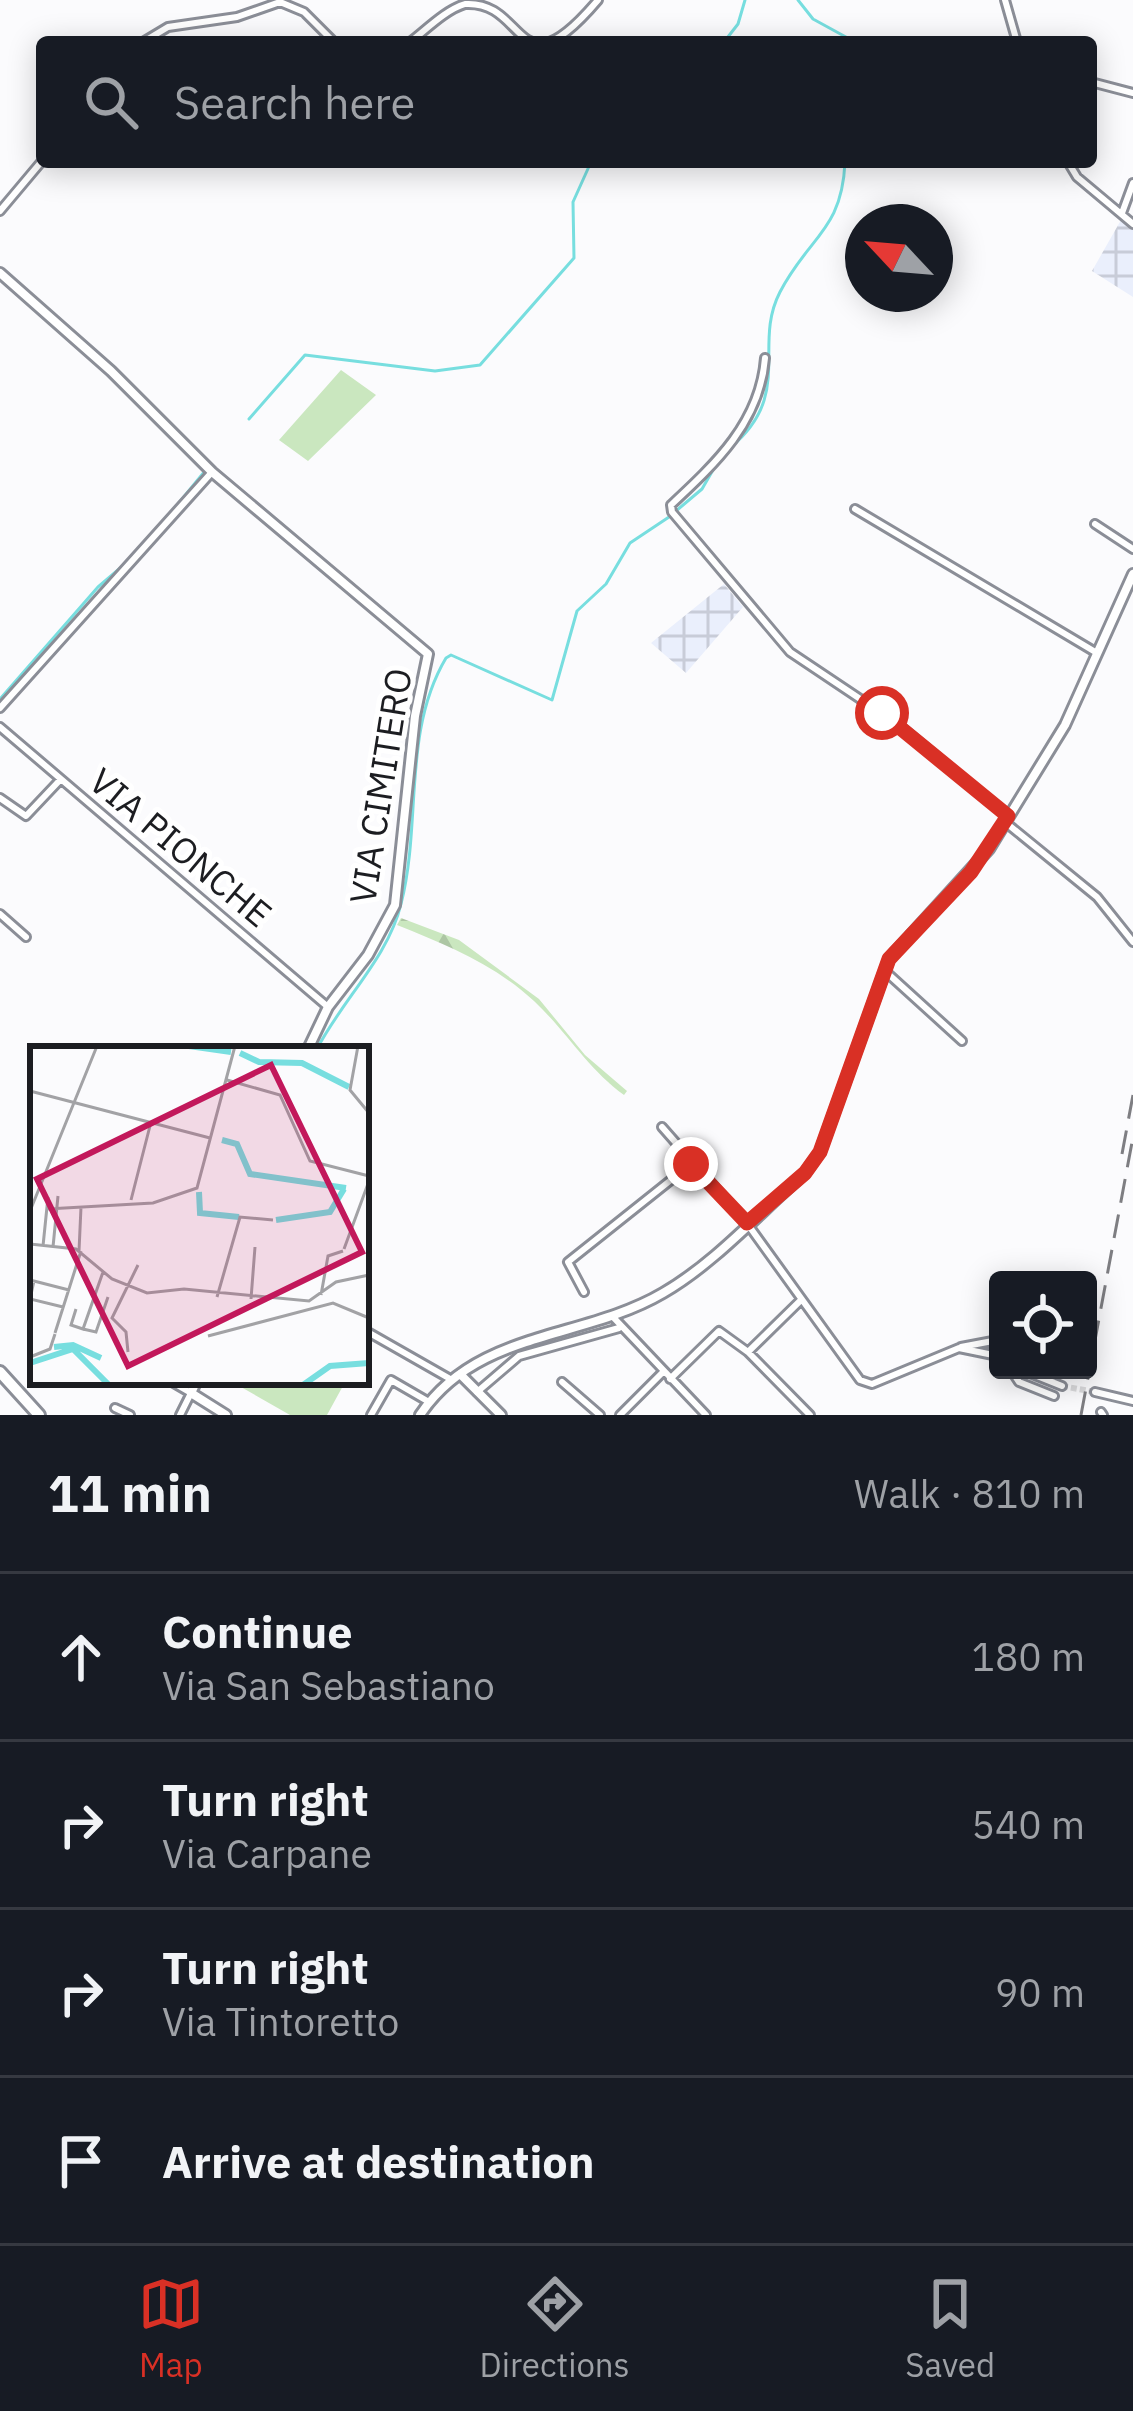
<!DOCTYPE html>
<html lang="en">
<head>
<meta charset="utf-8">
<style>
	:root { --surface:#171b24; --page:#242831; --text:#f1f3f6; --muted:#9ea1a6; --line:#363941; --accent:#d93025 }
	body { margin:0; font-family:"IBM Plex Sans",sans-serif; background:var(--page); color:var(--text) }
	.controls { position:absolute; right:36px; bottom:36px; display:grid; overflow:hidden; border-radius:12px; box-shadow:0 6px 30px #0003 }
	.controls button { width:108px; height:108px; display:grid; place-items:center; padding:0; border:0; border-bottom:3px solid var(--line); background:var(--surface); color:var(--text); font:60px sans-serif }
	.compass { position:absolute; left:845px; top:204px; width:108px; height:108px; border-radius:50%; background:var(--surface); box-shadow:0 6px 30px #0003; rotate:296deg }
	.stop { position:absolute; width:36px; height:36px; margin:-27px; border:9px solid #d93025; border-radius:50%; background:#fff }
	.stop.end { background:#d93025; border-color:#fff; box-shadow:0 3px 12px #0008 }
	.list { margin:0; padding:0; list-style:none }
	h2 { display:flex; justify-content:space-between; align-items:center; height:156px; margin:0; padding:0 48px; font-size:51px }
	h2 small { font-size:39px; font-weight:400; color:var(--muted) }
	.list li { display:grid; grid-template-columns:78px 1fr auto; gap:36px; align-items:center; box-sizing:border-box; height:168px; padding:0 48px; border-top:3px solid var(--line) }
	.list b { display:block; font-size:45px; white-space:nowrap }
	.list p { margin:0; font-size:39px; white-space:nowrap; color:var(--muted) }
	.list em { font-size:39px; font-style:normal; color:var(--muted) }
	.icon { flex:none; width:66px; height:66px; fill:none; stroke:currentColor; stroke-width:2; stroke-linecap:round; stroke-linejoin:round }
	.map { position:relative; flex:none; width:1133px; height:1415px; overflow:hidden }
	.search { position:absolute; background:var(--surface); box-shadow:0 6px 30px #0003; left:36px; right:36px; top:36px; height:132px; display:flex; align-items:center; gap:30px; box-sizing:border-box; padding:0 42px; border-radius:12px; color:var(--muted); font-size:45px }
	.sheet { height:828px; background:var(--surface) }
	nav { display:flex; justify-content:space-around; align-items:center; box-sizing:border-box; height:168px; border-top:3px solid var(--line); background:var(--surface); font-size:33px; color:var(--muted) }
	nav a { display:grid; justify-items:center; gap:6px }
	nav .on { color:var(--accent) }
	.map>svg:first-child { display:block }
	.industrial { fill:url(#industrial-grid) }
	.grass { fill:#cae7bf }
	.forest { fill:url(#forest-firs) }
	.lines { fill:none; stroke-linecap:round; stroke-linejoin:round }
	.stream { stroke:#77dedf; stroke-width:3 }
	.minor-tunnel { stroke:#dadadc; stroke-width:6; stroke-dasharray:6 3; stroke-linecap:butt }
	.minor-casing { stroke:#8b8e97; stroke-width:12 }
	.tertiary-casing { stroke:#8b8e97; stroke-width:14 }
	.primary-casing { stroke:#8b8e97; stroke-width:16 }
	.minor { stroke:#fff; stroke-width:6 }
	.tertiary { stroke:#fff; stroke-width:8 }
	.primary { stroke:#fff; stroke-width:10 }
	.rail { stroke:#7e7e82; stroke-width:3; stroke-dasharray:24 12; stroke-linecap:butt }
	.route { stroke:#d93025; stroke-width:15 }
	.labels { text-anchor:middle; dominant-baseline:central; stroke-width:10; stroke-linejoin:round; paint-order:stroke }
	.street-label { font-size:36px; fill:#1c1d21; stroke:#fff }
	.inset-river { fill:none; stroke:#77dedf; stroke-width:6 }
	.inset-road { fill:none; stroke:#a2a2a5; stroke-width:3 }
	.view { fill:#c2185b; fill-opacity:0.15; stroke:#c2185b; stroke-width:6 }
	.inset-edge { fill:none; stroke:#1c1d21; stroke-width:6 }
</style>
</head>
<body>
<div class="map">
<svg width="1133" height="1415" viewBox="0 0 1133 1415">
	<defs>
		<pattern id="industrial-grid" width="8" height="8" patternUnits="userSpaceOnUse" patternTransform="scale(3)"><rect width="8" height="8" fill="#eaeffc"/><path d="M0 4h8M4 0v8" fill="none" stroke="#c8ccd8"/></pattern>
		<pattern id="forest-firs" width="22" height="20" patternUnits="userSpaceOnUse" patternTransform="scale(3)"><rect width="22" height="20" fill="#cae7bf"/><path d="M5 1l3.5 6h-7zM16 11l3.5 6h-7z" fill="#adc6a4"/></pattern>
	</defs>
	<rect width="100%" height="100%" fill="#fbfbfd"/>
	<path class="industrial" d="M1121,220L1133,228V297L1092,271Z
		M724,584L743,607L686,673L651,643Z"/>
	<path class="grass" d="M341,370L376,395L308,461L279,440Z
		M243,1382H341L344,1384L327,1415H290L241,1387Z"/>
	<path class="forest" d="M401,918L459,940L539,999L585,1055L627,1091L624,1095C587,1068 567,1032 534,1001C494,964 447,945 397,925Z"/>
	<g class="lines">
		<path class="stream" d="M798,0L813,19L855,42
			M724,42L738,24L745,0
			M249,419L305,355L435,371L480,365L574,258L573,202L591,162
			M731,447C794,394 752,346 780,292C809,236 842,231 845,162
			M676,511L702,489L717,463
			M164,521L205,471
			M0,699L98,587L125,564
			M317,1049C342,1000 388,958 401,904C422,822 402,732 446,658L451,655L552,700L577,611L606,584L630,543L669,517"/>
		<path class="minor-tunnel" d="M1062,1386L1095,1392"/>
		<defs>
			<path id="minor" d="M1005,0L1017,42
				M143,42L168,27L237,17L280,2L304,12L334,42
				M410,42C426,30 445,10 465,4C528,0 515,98 598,0
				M1091,82L1133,93
				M1068,162L1077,177L1133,224
				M0,211L42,161
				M1122,213L1133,183
				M765,358C760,422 716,463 671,505L672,512L790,652L899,725L1008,816
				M855,509L1097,653
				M1095,524L1133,549
				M0,708L212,472
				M0,727L328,1007
				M0,798L26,816L60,780
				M1005,822L1097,897L1133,942
				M0,914L26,937
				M885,971L962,1041
				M662,1127L749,1226L860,1380L872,1384L959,1348L998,1356
				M584,1292L568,1262L691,1164
				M613,1317L706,1415
				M366,1331L452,1380
				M961,1347L998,1340
				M748,1352L810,1415
				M1011,1370L1019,1382L1054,1396
				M1022,1370L1062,1386
				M1047,1370L1054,1376
				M670,1379L719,1331L748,1352L801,1300
				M172,1382L191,1393L180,1415
				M562,1382L600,1415
				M477,1392L519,1356L619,1328
				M1095,1392L1133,1401
				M115,1408L130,1415
				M1101,1412L1103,1415
				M371,1415L391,1380L429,1402
				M620,1415L663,1372"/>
			<path id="tertiary" d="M0,273L111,371L212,472L428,654L415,716L395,905L368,955L328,1007L308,1049
				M460,1374L501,1415
				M196,1382L191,1393L226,1415
				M420,1415C477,1330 583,1340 663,1293C715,1263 759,1213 805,1173L820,1152L889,959L989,849L1065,725L1133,574"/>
			<path id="primary" d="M0,1372L39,1415"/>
		</defs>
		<use href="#minor" class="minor-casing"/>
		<use href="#tertiary" class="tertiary-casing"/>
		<use href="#primary" class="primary-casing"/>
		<use href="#minor" class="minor"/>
		<use href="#tertiary" class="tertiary"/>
		<use href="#primary" class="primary"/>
		<path class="rail" d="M1122,1154L1133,1095
			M1081,1415L1133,1137"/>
	</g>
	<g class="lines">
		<path class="route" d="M691,1164L747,1223L805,1173L820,1152L889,959L971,872L1008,816L882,713"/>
	</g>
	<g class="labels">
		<g class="street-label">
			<text transform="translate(380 786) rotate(-81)">VIA CIMITERO</text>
			<text transform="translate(181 847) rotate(40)">VIA PIONCHE</text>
		</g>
	</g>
	<g transform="translate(30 1046)">
		<rect width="339" height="339" fill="#fbfbfd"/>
		<path class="inset-river" d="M159,0L201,6M210,7L229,16L272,17L319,41M192,94L207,98L220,128L316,142M169,146L170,167L209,171M246,174L300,166L314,143M24,301L43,299L71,312M0,317L43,303L79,339M273,339L300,320L339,317"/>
		<path class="inset-road" d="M328,0L320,44L339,67M197,34L250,49L280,115L339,130M0,45L180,92M101,154L121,76M17,163L123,157L167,142L205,0M0,165L67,0M0,198L46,203L82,233L117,247L154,243L279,255L306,236L339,229M13,200L18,151M23,201L28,150M314,203L339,135M49,205L51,161M0,234L39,244M4,235L0,253L33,261M291,249L298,210L313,205M187,251L210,171L243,174M221,253L225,201M46,263L41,279L53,283L73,226M53,283L66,286L78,251M25,287L51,205M178,290L303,257L339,272M98,306L96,286L82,272L108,219M0,311L20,303L25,288"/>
		<path class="view" d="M241,19L332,206L98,320L7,133Z"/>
		<rect width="339" height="339" class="inset-edge"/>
	</g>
</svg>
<div class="controls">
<button><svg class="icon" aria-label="locate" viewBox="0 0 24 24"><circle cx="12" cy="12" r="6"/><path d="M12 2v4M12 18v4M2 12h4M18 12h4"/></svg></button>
</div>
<svg class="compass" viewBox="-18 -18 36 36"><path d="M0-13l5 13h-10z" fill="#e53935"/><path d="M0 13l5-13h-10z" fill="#9ea1a6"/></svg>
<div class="stop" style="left:882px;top:713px"></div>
<div class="stop end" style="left:691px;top:1164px"></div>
<div class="search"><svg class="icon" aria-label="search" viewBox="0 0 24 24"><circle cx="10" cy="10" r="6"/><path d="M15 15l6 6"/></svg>Search here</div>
</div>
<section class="sheet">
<h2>11 min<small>Walk · 810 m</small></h2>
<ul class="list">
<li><svg class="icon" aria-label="ahead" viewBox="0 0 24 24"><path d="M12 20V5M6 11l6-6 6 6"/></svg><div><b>Continue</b><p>Via San Sebastiano</p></div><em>180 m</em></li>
<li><svg class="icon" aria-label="right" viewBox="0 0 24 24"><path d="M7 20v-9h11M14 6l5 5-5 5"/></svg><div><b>Turn right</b><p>Via Carpane</p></div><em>540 m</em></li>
<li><svg class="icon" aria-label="right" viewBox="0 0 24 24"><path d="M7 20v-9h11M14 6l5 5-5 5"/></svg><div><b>Turn right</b><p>Via Tintoretto</p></div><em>90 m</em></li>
<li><svg class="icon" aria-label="arrive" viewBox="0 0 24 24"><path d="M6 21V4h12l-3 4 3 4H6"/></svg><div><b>Arrive at destination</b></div></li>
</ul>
</section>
<nav>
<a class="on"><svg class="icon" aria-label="map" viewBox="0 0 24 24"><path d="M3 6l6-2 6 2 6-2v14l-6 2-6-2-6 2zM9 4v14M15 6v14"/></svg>Map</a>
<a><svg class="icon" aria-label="directions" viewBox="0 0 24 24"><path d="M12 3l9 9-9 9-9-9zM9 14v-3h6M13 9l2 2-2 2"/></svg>Directions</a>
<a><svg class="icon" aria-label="saved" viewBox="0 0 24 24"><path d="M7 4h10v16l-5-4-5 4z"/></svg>Saved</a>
</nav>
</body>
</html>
